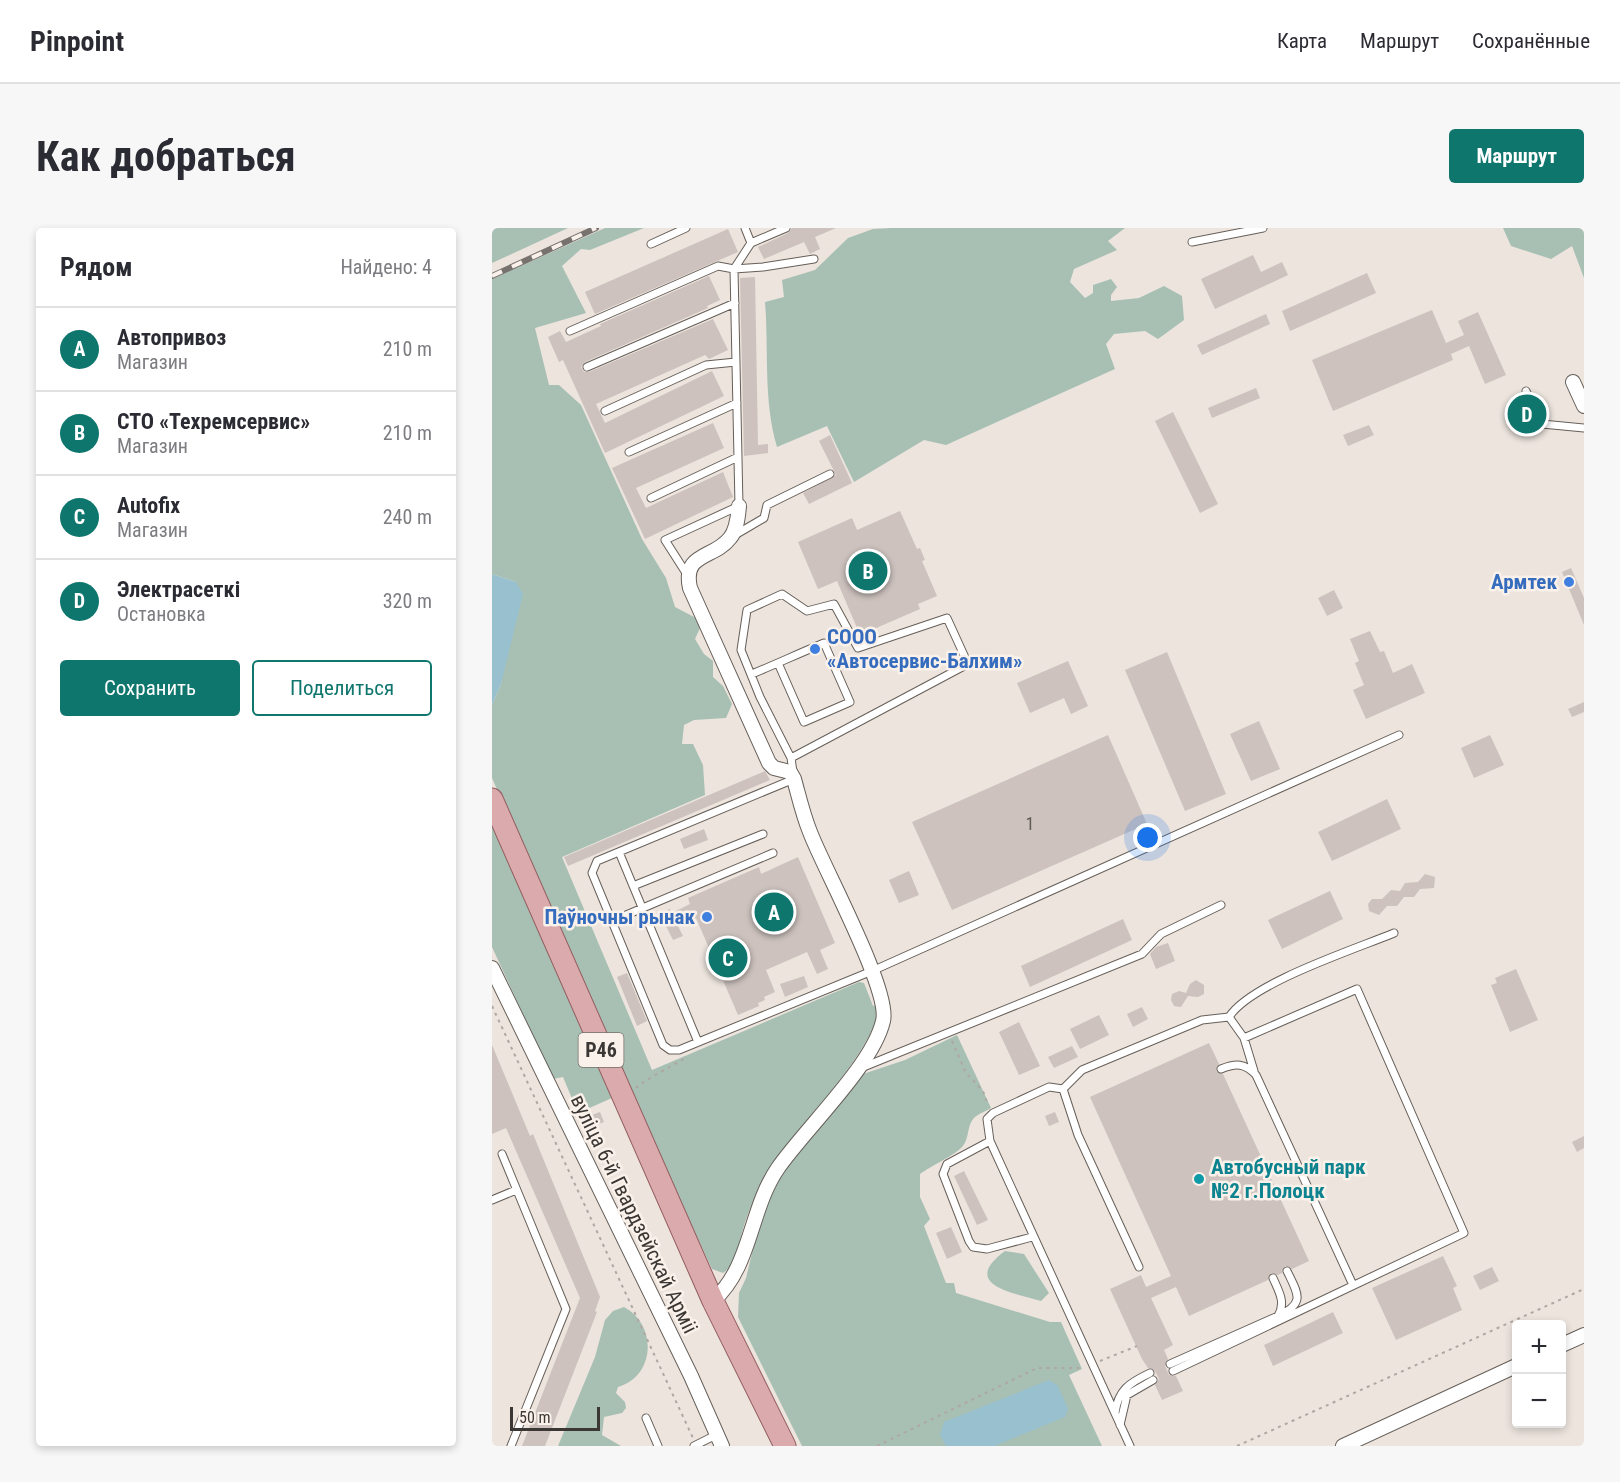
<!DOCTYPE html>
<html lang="ru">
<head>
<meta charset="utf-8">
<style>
	:root { --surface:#fff; --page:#f7f7f7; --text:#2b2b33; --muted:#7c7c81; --line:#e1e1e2; --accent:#0f766e }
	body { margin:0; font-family:"Roboto Condensed",sans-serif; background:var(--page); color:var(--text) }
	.controls { position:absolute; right:18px; bottom:18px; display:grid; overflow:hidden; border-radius:6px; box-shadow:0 3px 9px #0003 }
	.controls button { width:54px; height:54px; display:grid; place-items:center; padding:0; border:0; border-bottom:2px solid var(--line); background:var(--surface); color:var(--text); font:30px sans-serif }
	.scale { position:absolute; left:18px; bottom:15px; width:90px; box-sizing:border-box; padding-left:6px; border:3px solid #3b3735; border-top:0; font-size:16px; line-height:21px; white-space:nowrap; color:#3b3735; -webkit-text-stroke:4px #faf1ea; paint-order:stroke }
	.you { position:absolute; left:656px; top:610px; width:21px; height:21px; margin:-15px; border:4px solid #fff; border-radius:50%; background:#1a73e8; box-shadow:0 0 0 9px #1a73e833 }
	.badge { display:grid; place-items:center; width:39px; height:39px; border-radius:50%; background:var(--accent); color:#fff; font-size:20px; font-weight:700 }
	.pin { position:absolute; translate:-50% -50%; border:3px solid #fff; box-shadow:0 2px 6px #0006 }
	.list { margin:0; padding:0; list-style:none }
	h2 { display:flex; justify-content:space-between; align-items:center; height:78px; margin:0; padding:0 24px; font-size:26px }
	h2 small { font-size:20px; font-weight:400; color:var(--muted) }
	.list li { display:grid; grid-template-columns:39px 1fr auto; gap:18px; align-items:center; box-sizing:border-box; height:84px; padding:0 24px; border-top:2px solid var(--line) }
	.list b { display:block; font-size:22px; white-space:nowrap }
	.list p { margin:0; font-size:20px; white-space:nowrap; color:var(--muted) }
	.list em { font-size:20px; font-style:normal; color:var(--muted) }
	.actions { display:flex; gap:12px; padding:18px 24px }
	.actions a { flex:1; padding:14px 0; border:2px solid var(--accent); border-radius:6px; text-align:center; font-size:21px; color:var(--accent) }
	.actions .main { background:var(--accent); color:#fff }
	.map { position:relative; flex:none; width:1092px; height:1218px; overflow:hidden; border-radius:6px }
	header { display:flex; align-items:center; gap:36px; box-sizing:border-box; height:84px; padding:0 30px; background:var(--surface); border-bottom:2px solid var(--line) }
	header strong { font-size:28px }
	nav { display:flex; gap:33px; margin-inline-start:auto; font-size:21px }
	.intro { display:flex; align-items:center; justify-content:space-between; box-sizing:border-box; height:144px; padding:0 36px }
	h1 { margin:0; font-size:42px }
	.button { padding:15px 27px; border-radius:6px; background:var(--accent); color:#fff; font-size:21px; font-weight:700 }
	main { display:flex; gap:36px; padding:0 36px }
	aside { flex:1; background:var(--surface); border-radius:6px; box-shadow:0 3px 9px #0003 }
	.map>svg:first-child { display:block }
	.green { fill:#a8c0b4 }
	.water { fill:#98c0ce }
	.building { fill:#cdc2be }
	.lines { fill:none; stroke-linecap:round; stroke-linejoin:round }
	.lane-casing { stroke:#665f59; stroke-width:9 }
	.street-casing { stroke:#665f59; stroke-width:16 }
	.primary-casing { stroke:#935d5f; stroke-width:23 }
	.path { stroke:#aea7a2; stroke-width:2; stroke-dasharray:3 4.5; stroke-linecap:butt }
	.lane { stroke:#fff; stroke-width:7 }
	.street { stroke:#fff; stroke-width:14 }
	.primary { stroke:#daaaad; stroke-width:21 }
	.rail-casing { stroke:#77726e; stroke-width:6 }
	.rail { stroke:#faf1ea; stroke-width:4; stroke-dasharray:11; stroke-linecap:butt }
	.shop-dot { fill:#3f7fe0; stroke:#faf1ea; stroke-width:2 }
	.culture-dot { fill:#0f9aa8; stroke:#faf1ea; stroke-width:2 }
	.labels { text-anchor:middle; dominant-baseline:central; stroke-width:5; stroke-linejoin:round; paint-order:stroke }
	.number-label { font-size:18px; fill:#605a57 }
	.shield { fill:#faf1ea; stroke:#746f6b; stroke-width:1.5 }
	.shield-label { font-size:20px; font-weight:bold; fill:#3b3735 }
	.shop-label { font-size:21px; font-weight:bold; fill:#366cbe; stroke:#faf1ea; text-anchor:end }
	.culture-label { font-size:21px; font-weight:bold; fill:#0d838f; stroke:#faf1ea; text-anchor:start }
	.street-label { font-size:21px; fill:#3b3735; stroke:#faf1ea }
</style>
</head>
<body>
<header>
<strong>Pinpoint</strong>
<nav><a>Карта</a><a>Маршрут</a><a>Сохранённые</a></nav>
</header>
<div class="intro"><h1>Как добраться</h1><a class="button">Маршрут</a></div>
<main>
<aside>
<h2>Рядом<small>Найдено: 4</small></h2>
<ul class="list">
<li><span class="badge">A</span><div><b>Автопривоз</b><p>Магазин</p></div><em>210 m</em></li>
<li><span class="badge">B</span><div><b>СТО «Техремсервис»</b><p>Магазин</p></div><em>210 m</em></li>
<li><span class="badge">C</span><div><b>Autofix</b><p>Магазин</p></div><em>240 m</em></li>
<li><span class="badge">D</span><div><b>Электрасеткі</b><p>Остановка</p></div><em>320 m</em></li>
</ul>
<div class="actions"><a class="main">Сохранить</a><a>Поделиться</a></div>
</aside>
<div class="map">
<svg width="1092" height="1218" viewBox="0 0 1092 1218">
	<rect width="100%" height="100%" fill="#ece4dd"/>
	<path class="green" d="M0,0H76L0,35Z
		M113,0H152L98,22L89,21L70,38L94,85L43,100L57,157H67L89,177L150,311L174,350L183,379L204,390L208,400L203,411L212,426L221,433V449L231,458L240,476L234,490L202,492L192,497L190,516H201L211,537L213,567L70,629L160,842L367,754L372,755L381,778L386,776C394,803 316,892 297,917C277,943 258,972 250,1005C246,1019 245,1037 231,1045L220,1041L143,877L0,550V477L9,456L24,354L0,346V51Z
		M633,0L616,13L625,22L582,41L578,54L593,70L601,65V57L619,51L625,59L619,67V73L647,70L672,58L690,68L692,92L666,111L653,103L622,106L614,116L623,141L454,217L432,212L362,254L335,198L285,219C271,171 277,123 273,74L292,69L290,52L323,42L356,10L381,1L399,0Z
		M1011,0H1092V50L1080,18L1059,31L1019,18Z
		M0,595L120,870L86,885L71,849L61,851L0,719Z
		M465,807L499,880C494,883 486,886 482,890C474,899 478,912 469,920C461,928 439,938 428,946V969L438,991L432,998L454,1055H462L464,1065L558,1094H569L590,1141L577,1147L610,1218H310L246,1089L247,1065L254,1050L272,976L291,944L368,847L413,832Z
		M513,1023L532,1026L557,1065L549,1073C522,1065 467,1057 513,1023Z
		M132,1079C166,1097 163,1149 126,1159L124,1165L133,1174L134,1180L130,1185L112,1189L110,1207L129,1218H66L103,1129L113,1092L121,1083Z"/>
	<path class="water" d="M0,346L24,354L31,366L9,456L0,477Z
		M557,1152L566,1158L576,1181L573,1189L502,1218H454L448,1207L452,1194Z"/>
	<path class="building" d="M300,0H344L323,9L328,21L318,26L312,14L272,31L266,19L296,5Z
		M236,1L246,24L103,86L93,64Z
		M761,27L769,44L790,34L796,47L723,81L709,51Z
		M875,45L884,65L798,103L790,83Z
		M217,48L228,72L215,78L216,80L93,134L89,139L92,144H97L221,91L236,122L217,131L213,127L104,176L113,195L220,143L232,168L113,225L71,132L67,134L56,109L68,103L74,114L109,98L108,96Z
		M263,49L266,217L276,216V225L252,228L248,50Z
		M940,82L954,115L972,107L966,93L986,84L1014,147L993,156L977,118L959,126L961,132L841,183L820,132Z
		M774,86L778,96L710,127L705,117Z
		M764,160L768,170L720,190L716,180Z
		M681,184L726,276L708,285L663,193Z
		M221,195L232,220L144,260L154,280L231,244L241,269L153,311L120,240Z
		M877,197L882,207L856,218L851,207Z
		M338,207L360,255L317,276L311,265L344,247L327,213Z
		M408,283L425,321L428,320L433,332L430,333L445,368L426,376L428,381L368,407L345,353L326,361L306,314L360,290L365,302Z
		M1079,340L1092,370V397L1070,344Z
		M842,362L851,380L835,388L826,370Z
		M878,403L888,424L892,423L901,445L920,436L933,465L874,491L861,462L872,457L863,435L867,433L858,411Z
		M675,424L734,566L693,583L633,442Z
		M576,433L596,478L579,486L572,470L538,485L525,455Z
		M1092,474V484L1080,489L1076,481Z
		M767,493L788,541L759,553L738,506Z
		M616,507L655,596L460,682L420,594Z
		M998,507L1012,537L982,550L969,520Z
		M273,543L278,552L76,638L72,629Z
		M895,571L909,601L840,633L826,604Z
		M212,601L216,612L192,621L188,611Z
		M306,629L343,715L328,722L336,741L325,746L315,724L274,742L283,764L272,769L273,772L266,775L267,778L246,787L204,690L186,698L191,708L181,712L168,686L178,681L180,685L198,676L196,670L267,639L269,646Z
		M417,643L427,667L407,675L397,652Z
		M933,646L943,649L942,660L928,661L922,669H912L905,678H895L887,687L877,683L876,676L880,671H890L899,662L908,663L913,655L926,654Z
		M838,663L851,691L790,721L776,692Z
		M631,691L640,712L538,759L529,738Z
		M676,715L683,733L664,741L658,726L664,719Z
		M1024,741L1046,792L1018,804L999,757L1005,755L1003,750Z
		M135,745L155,793L145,798L125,749Z
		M312,748L316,759L293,769L288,756Z
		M704,752L712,757V766L706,769L696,768L689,779L682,778L679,772L680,766L687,763L694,765L698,756Z
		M650,779L656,791L641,799L635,786Z
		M607,787L617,807L588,821L578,801Z
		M527,794L548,838L527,847L507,804Z
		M717,815L727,836L724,843L731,846L817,1033L800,1041L793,1038L790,1045L786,1047L779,1045L776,1052L697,1088L684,1059L659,1070L681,1117L672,1122L676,1131L673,1138L677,1147L684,1148L691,1163L670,1172L663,1157L667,1151L663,1143L656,1140L650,1131L618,1061L649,1047L654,1059L679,1048L598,869Z
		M0,817L38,908L41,906L108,1069L103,1083L105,1084L53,1218H30L88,1070L14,900L0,906Z
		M580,818L586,829L562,840L556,829Z
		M108,884L112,894L101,898L97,888Z
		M563,884L567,894L557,898L553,888Z
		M1092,908V920L1085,924L1080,914Z
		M472,943L496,992L485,997L462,948Z
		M459,999L470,1024L455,1031L444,1005Z
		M951,1028L965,1058L961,1060L970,1082L904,1112L880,1060Z
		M1000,1039L1007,1053L988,1062L981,1048Z
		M841,1084L851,1105L781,1138L772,1117Z"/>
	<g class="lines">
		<defs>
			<path id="lane" d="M253,0L259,15
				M700,14L771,0
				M159,16L194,0
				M242,41L271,39L322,31
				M242,41L259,15L294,0
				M78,103L226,38L242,41L247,278L173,312L196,348
				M95,139L243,75
				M1034,163L1050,196L1092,200
				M113,183L214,137L244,134
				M137,224L245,175
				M159,270L246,229
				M243,307L272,290L275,277L338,246
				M260,446C284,436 308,425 332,415L358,474L312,494L286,435
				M299,530L476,436L455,390L366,420L342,376L315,383L290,366L255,382L249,422L268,469L299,530L302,551L105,633L100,645L171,817L178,822H187L380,743L907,507
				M127,624L206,814
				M141,658L271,606
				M120,693L281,625
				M737,789L752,810L762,843
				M369,840L650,726L669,706L729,677
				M729,841C744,835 753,835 764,847L861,1057
				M571,861L586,907L647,1039
				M498,913L455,936L451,946L477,1013L481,1019L495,1021L540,1009
				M10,926L74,1081L19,1218
				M0,972L24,962
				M786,1088C814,1075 806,1066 795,1043
				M678,1136L786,1088C794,1074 787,1064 781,1050
				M681,1143L972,1005L865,761L752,810
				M623,1185C626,1162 637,1155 658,1145
				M154,1190L166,1218
				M628,1197L635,1167L661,1152
				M202,1218L224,1207
				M638,1218L498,913L495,891L501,885L557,859L571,861L590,842L710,792L737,789C759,755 861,722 902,705"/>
			<path id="street" d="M1081,154L1092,178
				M0,740L199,1148L230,1218
				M221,1073C260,1038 257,982 286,940C313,901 381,837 391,793C399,763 331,639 318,604C311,587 307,569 302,551L298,544L282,540L277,535L198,360C190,324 222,331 238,310C245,302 246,288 247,278
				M1070,1117L1092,1107
				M851,1218L1024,1138"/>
			<path id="primary" d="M0,571L221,1073L293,1218"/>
		</defs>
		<use href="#lane" class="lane-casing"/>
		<use href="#street" class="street-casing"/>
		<use href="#primary" class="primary-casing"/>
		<path class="path" d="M0,778L201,1210
			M460,813L474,845L491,863L496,877
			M144,860C148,855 184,835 192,831
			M608,1133L645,1118
			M385,1218L545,1140H592
			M745,1218L1092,1061"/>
		<use href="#lane" class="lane"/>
		<use href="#street" class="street"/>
		<use href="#primary" class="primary"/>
		<defs>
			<path id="rail" d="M0,48L104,0"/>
		</defs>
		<use href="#rail" class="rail-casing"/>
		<use href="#rail" class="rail"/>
	</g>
	<g class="shop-dot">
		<circle cx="1077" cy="354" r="6"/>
		<circle cx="323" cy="421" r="6"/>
		<circle cx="215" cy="689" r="6"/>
	</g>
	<circle class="culture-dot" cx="707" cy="951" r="6"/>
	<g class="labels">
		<g class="number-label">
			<text x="538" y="595">1</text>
		</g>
		<rect class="shield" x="86.5" y="805" width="45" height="34" rx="4.5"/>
		<g class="shield-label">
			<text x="109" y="822">Р46</text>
		</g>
		<g class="shop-label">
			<text x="1065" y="354">Армтек</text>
			<text x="335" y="409" text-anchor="start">СООО<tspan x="335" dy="24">«Автосервис-Балхим»</tspan></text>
			<text x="203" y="689">Паўночны рынак</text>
		</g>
		<g class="culture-label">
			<text x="719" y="939">Автобусный парк<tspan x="719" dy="24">№2 г.Полоцк</tspan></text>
		</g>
		<g class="street-label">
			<text transform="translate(142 986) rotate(64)">вуліца 6-й Гвардзейскай Арміі</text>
		</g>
	</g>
</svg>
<div class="controls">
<button>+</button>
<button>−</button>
</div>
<div class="scale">50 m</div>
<div class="you"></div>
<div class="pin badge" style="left:282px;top:684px">A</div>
<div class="pin badge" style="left:376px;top:343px">B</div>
<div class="pin badge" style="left:236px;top:730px">C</div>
<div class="pin badge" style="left:1035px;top:186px">D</div>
</div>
</main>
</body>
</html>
